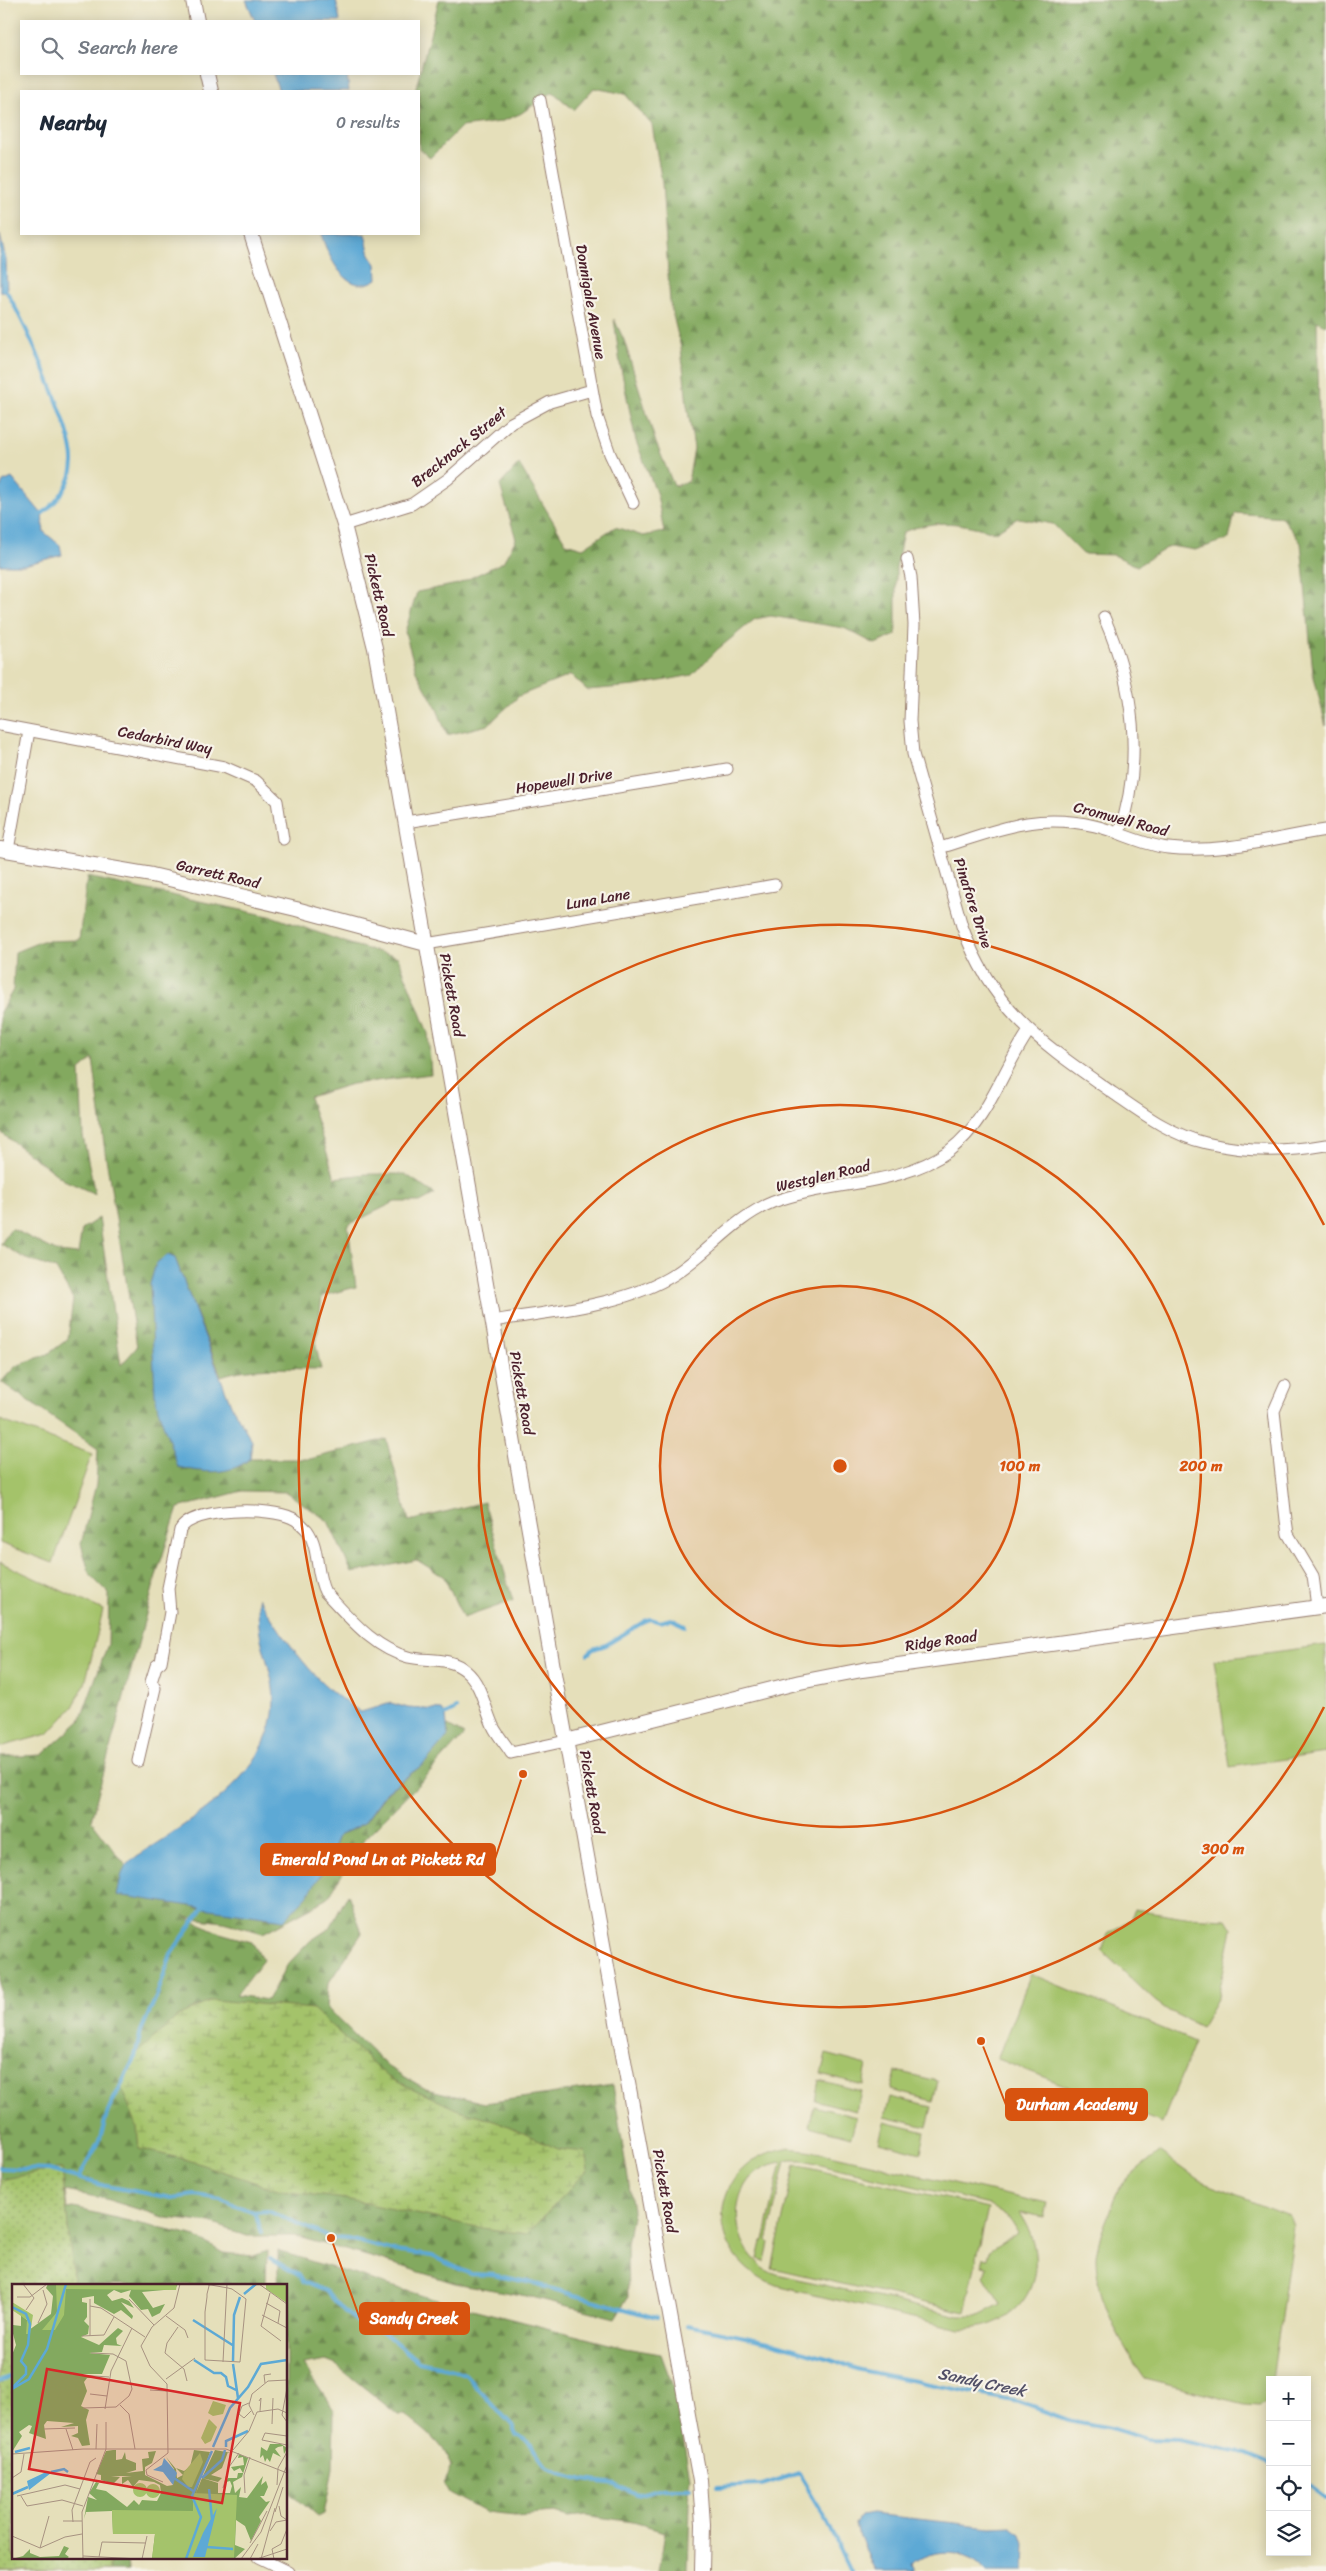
<!DOCTYPE html>
<html lang="en">
<head>
<meta charset="utf-8">
<style>
	:root { --surface:#fff; --page:#f2f2f3; --text:#1f2937; --muted:#747a83; --line:#e0e1e3 }
	body { margin:0; font-family:Sriracha,sans-serif; background:var(--page); color:var(--text) }
	.controls { position:absolute; right:15px; bottom:15px; display:grid; overflow:hidden; border-radius:0px; box-shadow:0 2px 12px #0003 }
	.controls button { width:45px; height:45px; display:grid; place-items:center; padding:0; border:0; border-bottom:1px solid var(--line); background:var(--surface); color:var(--text); font:25px sans-serif }
	.list { margin:0; padding:0; list-style:none }
	h2 { display:flex; justify-content:space-between; align-items:center; height:65px; margin:0; padding:0 20px; font-size:21px }
	h2 small { font-size:16px; font-weight:400; color:var(--muted) }
	.icon { flex:none; width:28px; height:28px; fill:none; stroke:currentColor; stroke-width:2; stroke-linecap:round; stroke-linejoin:round }
	.map { position:relative; flex:none; width:1326px; height:2571px; overflow:hidden }
	.search { position:absolute; background:var(--surface); box-shadow:0 2px 12px #0003; left:20px; top:20px; width:400px; height:55px; display:flex; align-items:center; gap:12px; box-sizing:border-box; padding:0 18px; border-radius:0px; color:var(--muted); font-size:19px }
	.panel { position:absolute; background:var(--surface); box-shadow:0 2px 12px #0003; left:20px; top:90px; width:400px; height:145px; border-radius:0px }
	.map>svg:first-child { display:block }
	.grass { fill:#a4c36b; stroke:#77714b; fill-rule:evenodd }
	.forest { fill:url(#forest-firs); stroke:#666445 }
	.wetland { fill:url(#wetland-marsh); stroke:#77714b }
	.park { fill:url(#park-dots); stroke:#77714b }
	.water { fill:#5da9d5; stroke:#546480 }
	.lines { fill:none; stroke-linecap:round; stroke-linejoin:round }
	.stream { stroke:#5da9d5; stroke-width:4 }
	.minor-casing { stroke:#987f72; stroke-width:13 }
	.tertiary-casing { stroke:#987f72; stroke-width:16 }
	.minor { stroke:#fff; stroke-width:11 }
	.tertiary { stroke:#fff; stroke-width:14 }
	.ring { fill:none; stroke:#d8530f; stroke-width:2.5 }
	.labels { text-anchor:middle; dominant-baseline:central; stroke-width:4.5; stroke-linejoin:round; paint-order:stroke }
	.street-label { font-size:15px; fill:#4a1f2b; stroke:#f7f3e8 }
	.water-label { font-size:16px; font-style:italic; fill:#514f66; stroke:#f7f3e8 }
	.inset-river { fill:none; stroke:#5da9d5; stroke-width:2.5 }
	.inset-road { fill:none; stroke:#a79281; stroke-width:1 }
	.view { fill:#d62828; fill-opacity:0.15; stroke:#d62828; stroke-width:2.5 }
	.inset-edge { fill:none; stroke:#4a1f2b; stroke-width:2.5 }
	.centre { fill:#d8530f; stroke:#f7f3e8; stroke-width:2.5 }
	.ring-label { font-size:15px; text-anchor:middle; font-weight:bold; fill:#d8530f; stroke:#f7f3e8; stroke-width:4.5; stroke-linejoin:round; paint-order:stroke }
	.leader { fill:none; stroke:#d8530f; stroke-width:2 }
	.callout-dot { fill:#d8530f; stroke:#f7f3e8; stroke-width:2 }
	.callout { fill:#d8530f; stroke:#d8530f; stroke-width:2 }
	.callout-label { font-size:16px; text-anchor:middle; font-weight:bold; fill:#fff }
</style>
</head>
<body>
<div class="map">
<svg width="1326" height="2571" viewBox="0 0 1326 2571">
	<defs>
		<pattern id="forest-firs" width="22" height="20" patternUnits="userSpaceOnUse" patternTransform="scale(1.25)"><rect width="22" height="20" fill="#83a95f"/><path d="M5 1l3.5 6h-7zM16 11l3.5 6h-7z" fill="#6d894f"/></pattern>
		<pattern id="wetland-marsh" width="20" height="14" patternUnits="userSpaceOnUse" patternTransform="scale(1.25)"><rect width="20" height="14" fill="#a4c36b"/><path d="M1 5h8M5 5V1M11 12h8M15 12V8" fill="none" stroke="#889e58"/></pattern>
		<pattern id="park-dots" width="8" height="8" patternUnits="userSpaceOnUse" patternTransform="scale(1.25)"><rect width="8" height="8" fill="#a4c36b"/><path d="M2 2h.1M6 6h.1" fill="none" stroke="#889e58" stroke-width="1.8" stroke-linecap="round"/></pattern>
	</defs>
	<rect width="100%" height="100%" fill="#f7f3e8"/>
	<filter id="ink" filterUnits="userSpaceOnUse"><feTurbulence type="fractalNoise" baseFrequency=".02" numOctaves="2"/><feDisplacementMap in="SourceGraphic" scale="10" xChannelSelector="R" yChannelSelector="G"/><feConvolveMatrix kernelMatrix="1 2 1 2 8 2 1 2 1" color-interpolation-filters="sRGB"/></filter>
	<filter id="wash" filterUnits="userSpaceOnUse"><feTurbulence type="fractalNoise" baseFrequency=".0096" numOctaves="4" result="noise"/><feDisplacementMap in="SourceGraphic" scale="20" xChannelSelector="R" yChannelSelector="G"/><feGaussianBlur stdDeviation="1.12" result="paint"/><feColorMatrix in="noise" values="0 0 0 0 0 0 0 0 0 0 0 0 0 0 0 0 0 1.4 0 .05"/><feComposite in="paint" operator="in"/></filter>
	<g filter="url(#wash)">
		<rect width="100%" height="100%" fill="#e5dfba"/>
		<path class="grass" d="M0,1420L92,1454L53,1563L0,1543Z
			M0,1562L103,1610L85,1684L73,1707L48,1734L0,1747Z
			M1326,1645V1753L1230,1767L1214,1660Z
			M1134,1909L1186,1917L1226,1919L1232,1929L1218,1997L1201,2027L1169,2011L1155,2001L1102,1951L1108,1934L1132,1918Z
			M1031,1974L1195,2042L1162,2123L997,2059Z
			M826,2054L867,2065L863,2085L821,2074Z
			M896,2071L938,2081L933,2101L891,2090Z
			M819,2080L861,2091L856,2111L815,2100Z
			M890,2097L932,2107L927,2127L885,2117Z
			M814,2106L856,2117L851,2137L809,2126Z
			M884,2122L925,2132L921,2153L879,2142Z
			M785,2148L808,2150L1047,2204L1044,2217L1019,2212C1056,2266 1028,2330 960,2329L776,2286C702,2258 705,2164 785,2148ZM791,2160H803L988,2204L1008,2217L1018,2233L990,2250L988,2259L984,2258L982,2266L987,2267L984,2276L1001,2304L977,2316H959L776,2274C724,2253 723,2170 782,2162L764,2240L761,2242L757,2259L765,2261L769,2243L767,2240L786,2161Z
			M1160,2152L1199,2180L1289,2215L1294,2225L1272,2380H1270L1269,2401L1260,2405L1244,2404L1145,2379C1123,2348 1095,2296 1096,2256C1097,2243 1103,2229 1108,2216C1111,2207 1114,2196 1120,2188C1130,2173 1146,2163 1160,2152Z
			M795,2164L988,2208L965,2312L772,2268Z"/>
		<path class="forest" d="M439,0H1326V326L1317,321L1320,453L1326,548V726L1313,673L1301,543L1282,517L1235,513L1229,539L1195,550L1170,546L1137,566L1114,555L1083,554L1053,524L1018,518L995,532C959,523 940,518 903,532L896,568V635L875,644L844,628L771,616L755,619L718,649L692,675L635,686L587,690L571,675L519,696L488,725L447,735L437,709L416,671L405,632L417,592L458,584L503,562L516,539L500,485L519,464L566,543L583,548L615,527L643,536L664,532L657,495L636,441L620,364L614,319L624,340L656,443L674,486L688,482L694,448L687,405L681,348L670,303L662,183L652,125L625,94L594,88L574,110L553,92L520,114L500,122L461,127L430,158L419,149V91H415Z
			M87,877L274,917L353,945L398,957L428,1033L431,1074L352,1084L309,1097L335,1178L365,1174H405L435,1194L420,1202H395L348,1225L356,1287L322,1296L316,1346L321,1369C288,1369 253,1365 221,1376L176,1261L238,1467L250,1459H310L386,1439L409,1521L484,1502L513,1601L463,1618L444,1577L417,1560L352,1573L328,1521L286,1492L242,1491L178,1508L157,1573L91,1820L127,1867L117,1895L324,1870L338,1836L364,1823L388,1791L425,1763L448,1726L464,1735L424,1779L364,1839L327,1899L263,1933L223,1922L186,1917L220,1933L252,1942L263,1960L236,1995L267,2000L288,1964L310,1941L330,1928L348,1894L362,1933L328,1984L326,2007L388,2067L426,2089L485,2103L613,2085L633,2210L627,2244L628,2297L615,2318L532,2297L455,2283L378,2259L294,2236H247L211,2223L167,2218L102,2198L65,2191L67,2209L74,2208L196,2237L223,2253L253,2256L267,2251L266,2281L265,2285H14V2557H127L128,2571H0V1757L42,1755L80,1721L108,1644L109,1594L90,1575L81,1544L96,1484L98,1449L1,1382L16,1366L48,1354L68,1339L73,1299L56,1269L26,1259L1,1244L11,1228L58,1252L78,1254L82,1229L99,1218L121,1365L137,1347L105,1152L93,1059L80,1070L83,1136L95,1194L64,1180L0,1132V1012L13,990L15,952L42,941L79,940Z
			M278,2251L433,2299L625,2348L661,2354L675,2392L690,2477L688,2493L690,2504L688,2571H659L665,2531L633,2522L586,2515L568,2517L555,2513L515,2516L486,2513L449,2493L444,2484L452,2467C446,2444 423,2430 405,2415H398L336,2365L326,2361L303,2365L334,2410L333,2469L324,2514L318,2517L286,2489V2285H278Z"/>
		<path class="wetland" d="M214,2000L313,2009L388,2077L456,2109L497,2121L558,2149L585,2152L588,2170L527,2234L482,2228L345,2199L281,2191L188,2160L139,2149L137,2127L121,2086L136,2054L179,2015Z"/>
		<path class="park" d="M62,2168L74,2285H14V2557H107L109,2571H0V2180Z"/>
		<path class="water" d="M246,0H336L340,21H255Z
			M273,74H347L349,91H279Z
			M321,234H365L370,255L376,264L377,279C347,299 328,256 321,234Z
			M0,235L6,260L7,292H0Z
			M12,478L42,514L44,532L60,545L62,555L24,565H0V489L3,482Z
			M168,1255L175,1258L231,1405L252,1441L250,1459C228,1476 204,1473 178,1467L158,1409L155,1394L150,1284L156,1263Z
			M258,1597C285,1639 316,1687 361,1712L391,1703L408,1708L442,1710L446,1716L448,1736L425,1763L387,1791L364,1823L338,1836L324,1870L307,1896L284,1920L117,1895C119,1888 120,1876 124,1870C132,1856 150,1848 163,1839C208,1809 264,1772 273,1714C277,1687 267,1664 261,1639C258,1625 258,1611 258,1597Z
			M872,2514L991,2527L1012,2526L1022,2533L1025,2542L1024,2571H986C975,2549 929,2548 913,2565L916,2571H874L857,2533L855,2523L860,2516Z"/>
		<g class="lines">
			<path class="stream" d="M7,292C24,323 75,430 73,463C72,484 58,501 42,514
				M588,1654L593,1649L606,1645L645,1621L651,1619L660,1622L671,1619L685,1626
				M445,1715L456,1709
				M0,2168L49,2170L106,2186L172,2198L195,2195L221,2199L254,2212L268,2211L331,2238L348,2239L394,2251L432,2256L470,2274L493,2275L528,2282L657,2318
				M79,2177L99,2142L108,2111L135,2057L141,2031L157,1995L171,1954L205,1905
				M254,2212L262,2232
				M270,2258L300,2276L304,2282L326,2291L346,2313L362,2325L382,2331L419,2362L447,2368L465,2375L512,2425L516,2434L526,2440L549,2468L562,2474L584,2480L616,2484L636,2495L662,2488H690
				M687,2325L769,2342L827,2358L860,2370L1019,2402L1068,2420L1111,2428L1146,2439L1178,2440L1246,2454L1270,2464
				M0,2381L14,2375
				M1307,2485L1326,2499
				M717,2487L762,2485L799,2473L823,2513L851,2571"/>
		</g>
	</g>
	<g filter="url(#ink)">
		<g class="lines">
			<defs>
				<path id="minor" d="M540,100L597,416L610,454L633,503
					M344,525L412,504L448,479L511,423L550,402L592,390
					M907,559L911,577L914,625L910,721L913,754L962,926C993,1012 1042,1043 1113,1093C1142,1113 1171,1135 1206,1143C1244,1152 1287,1152 1326,1145
					M1104,617C1134,686 1144,761 1119,833
					M0,725L224,767L256,781L277,801L283,839
					M406,822L727,769
					M940,848C998,830 1034,812 1095,826C1120,832 1143,845 1168,848C1223,854 1273,838 1326,830
					M8,850L29,731
					M426,944L775,885
					M493,1321C551,1311 625,1306 675,1274C709,1252 735,1217 773,1202C829,1181 900,1187 950,1150C989,1120 1002,1070 1029,1031
					M1285,1386L1274,1411L1286,1520L1288,1534L1313,1576L1317,1607
					M138,1761L155,1688L151,1682L156,1666L161,1662L170,1612L168,1588L180,1530C192,1507 271,1507 292,1518C298,1520 303,1526 307,1530C320,1548 315,1573 325,1592C349,1617 373,1648 408,1657C428,1662 449,1656 466,1671C482,1684 485,1710 494,1728C499,1737 506,1745 511,1753L566,1741
					M259,2557L288,2571"/>
				<path id="tertiary" d="M193,0L197,21
					M207,74L211,91
					M251,234L344,525L375,648L555,1679L700,2481L703,2524L702,2571
					M0,849L152,875L296,909L426,944
					M566,1741L800,1682L862,1670L1326,1606"/>
			</defs>
			<use href="#minor" class="minor-casing"/>
			<use href="#tertiary" class="tertiary-casing"/>
			<use href="#minor" class="minor"/>
			<use href="#tertiary" class="tertiary"/>
		</g>
	</g>
	<circle cx="840" cy="1466" r="180" fill="#d8530f" fill-opacity=".12"/>
	<g class="ring">
		<circle cx="840" cy="1466" r="180"/>
		<circle cx="840" cy="1466" r="361"/>
		<path d="M1324 1707A541 541 0 1 1 1324 1225"/>
	</g>
	<g class="labels">
		<g class="street-label">
			<text transform="translate(591 302) rotate(80)">Donnigale Avenue</text>
			<text transform="translate(459 447) rotate(-39)">Brecknock Street</text>
			<text transform="translate(379 595) rotate(77)">Pickett Road</text>
			<text transform="translate(165 740) rotate(11)">Cedarbird Way</text>
			<text transform="translate(564 781) rotate(-9)">Hopewell Drive</text>
			<text transform="translate(1121 819) rotate(15)">Cromwell Road</text>
			<text transform="translate(218 874) rotate(13)">Garrett Road</text>
			<text transform="translate(598 899) rotate(-10)">Luna Lane</text>
			<text transform="translate(973 903) rotate(72)">Pinafore Drive</text>
			<text transform="translate(452 995) rotate(80)">Pickett Road</text>
			<text transform="translate(823 1176) rotate(-13)">Westglen Road</text>
			<text transform="translate(522 1393) rotate(80)">Pickett Road</text>
			<text transform="translate(941 1641) rotate(-8)">Ridge Road</text>
			<text transform="translate(592 1792) rotate(80)">Pickett Road</text>
			<text transform="translate(665 2191) rotate(80)">Pickett Road</text>
		</g>
		<g class="water-label">
			<text transform="translate(982 2382) rotate(12)">Sandy Creek</text>
		</g>
	</g>
	<g transform="translate(12 2284)">
		<rect width="275" height="275" fill="#e5dfba"/>
		<path d="M201,117L214,121L211,130L201,132L196,129ZM197,135L205,143L199,157L193,160L189,154ZM121 206a7 7 0 1 1 14 0a7 7 0 1 1-14 0ZM134 207a7 7 0 1 1 14 0a7 7 0 1 1-14 0Z" fill="#a4c36b"/>
		<path d="M36,0H166L163,5L130,8L141,24L153,20L148,29L140,33L136,25L129,26L117,12L119,6L109,9L102,6L95,11L100,17L110,14L117,17L122,24L109,18L121,32L120,35L109,26L102,30L82,19V12L70,14V18L75,19V33L72,37L77,42L76,50L69,53L87,61L106,44L111,47L104,54L105,60L110,62L92,61L90,68L77,69L98,71L90,90H59L91,94H75L72,98L75,107L69,122L77,126L74,136L78,161L70,162L66,154L59,152L66,149V142L49,143L62,139L35,137L32,141L34,155L17,149L20,142L17,141L7,148L10,152L0,168V71L4,61L0,46L1,41L9,42V31L16,37L17,46L39,30L41,12L34,4ZM258,160H269L275,164L272,170L271,162L266,163L263,165L269,173L261,169L258,178L255,174L253,178L251,171L248,174L249,163L255,167ZM101,166H104V176L110,175L113,168L114,175L124,179V186L114,189L131,187L130,175L137,174L136,168L144,167L140,179L133,183V191L155,202L161,201L162,185L154,173L164,185L165,194L171,191L164,184L172,187L178,183L182,166L198,168L184,209L190,194L206,199V209H218L220,202L218,197L214,198L216,194H225L226,189H231L228,184L222,187L219,183L232,181L231,173L226,174L227,170L236,174L230,193L221,198L223,209L229,203L227,213L235,214L251,192L249,201L254,197L256,203L252,212H248L254,218L258,217L247,233L249,237L239,257L233,242L224,236L223,261L233,265L222,275H140L143,250H101L100,227L74,228L72,235L76,213L85,216L77,209L84,198L87,199L84,205L94,207L115,223L122,216L127,221L130,216L145,217L149,209L148,201L142,198L127,196L121,203L116,196L110,200V193L120,192H99L108,193L101,200L89,196V191L84,190L94,167ZM203,166L220,169L216,168L210,184L199,191L210,194L206,198L190,194ZM52,262L57,264L53,270L57,273L54,275H0L11,272L18,265V269L28,273L47,272Z" fill="#83a95f"/>
		<path d="M188,169L191,178L180,203H176L170,195L172,188Z" fill="#a4c36b"/>
		<path d="M44,0H165L164,6L54,5L52,31L43,46H30L45,28ZM254,0H275V19L254,5ZM0,18L21,31L18,50H14L15,36L0,26ZM181,209L225,211L222,274L140,275L143,250H101L100,226L181,227Z" fill="#a4c36b"/>
		<path d="M152,174L165,189L161,201L151,188L141,186L150,181ZM34,188L39,189L17,206L15,197ZM205,224L193,273H181L191,249Z" fill="#5da9d5"/>
		<path class="inset-river" d="M232,10L244,0M0,23L14,30L18,40L16,61L9,77L14,83V90L0,104M181,36L222,62M182,76L202,89H209L214,93L216,102L224,106M221,77L222,31L228,13M221,80L226,114M0,105L17,95L35,65L54,0M201,163L218,124L236,103L249,80L275,76M214,163V157L236,147M3,168L18,164M39,188L52,185L56,188M162,194L181,207M190,194L210,176L213,166M197,205L200,235M0,210L16,203M195,263L221,265M174,275L189,233L180,212L200,167"/>
		<path class="inset-road" d="M11,0L22,14L14,26M195,0L197,1H199L216,4L220,5L234,15L228,78L193,76V28L195,13V10L197,2V0M247,0L275,20M258,9L249,42L269,57M5,13H18L35,0M78,15V52M117,15L142,41M254,19L268,27L266,39M78,22L89,24L133,53M250,31L275,44M154,32L173,46L176,54M26,39L35,20L31,6M166,43L155,59L153,69L172,85L175,97M70,52L92,51L102,33M211,78L215,0M67,91L97,93M154,95L183,74M253,99L252,91L259,90M275,104L270,131L275,138M138,106L155,107M78,110L95,112M247,117L249,114L248,127M237,119L230,122L227,130L232,134L239,127M108,121L117,130L123,165M71,124L104,123L117,112L120,105L114,77L101,70L79,69M93,125L99,87L120,44M242,131L237,121L240,110L256,97L275,96M260,140L261,114M32,145L63,144M54,145L61,166M275,152L253,149L250,156L275,161M84,165L85,140M221,166L237,147L245,128L266,125L275,129M0,170L71,165H214L275,189M0,194L9,188L12,170M151,198L135,191L134,186L156,169L155,100L138,82L129,62L140,43L162,24L168,0M265,201L266,184L275,168M211,204L217,183L227,169M233,209L232,191L238,173M5,212L53,201L68,205M9,212L15,222L50,216L71,222M267,222L269,232L275,236M263,228L271,203M51,237H70M61,238L60,226L78,178L84,174M258,247L264,238L275,236M0,252L28,264L53,253L70,250M238,259L255,227M28,264L37,232M71,272L128,275M87,273L90,258L134,259M71,275L70,228L94,165V138M130,275L135,252M229,275L249,248L275,181M238,275L246,260M245,275L275,265M249,275L263,224M262,275L260,265L269,260L275,245"/>
		<path class="view" d="M35,85L228,119L210,219L17,185Z"/>
		<rect width="275" height="275" class="inset-edge"/>
	</g>
	<circle cx="840" cy="1466" r="8" class="centre"/>
	<g class="ring-label">
		<text x="1020" y="1471">100 m</text>
		<text x="1201" y="1471">200 m</text>
		<text x="1223" y="1854">300 m</text>
	</g>
	<path class="leader" d="M523 1774L495 1859M981 2041L1006 2105M331 2238L360 2319"/>
	<g class="callout-dot">
		<circle cx="523" cy="1774" r="5"/>
		<circle cx="981" cy="2041" r="5"/>
		<circle cx="331" cy="2238" r="5"/>
	</g>
	<g class="callout">
		<rect x="261" y="1844" width="234" height="31" rx="5"/>
		<rect x="1006" y="2089" width="141" height="31" rx="5"/>
		<rect x="360" y="2303" width="109" height="31" rx="5"/>
	</g>
	<g class="callout-label">
		<text x="378" y="1865">Emerald Pond Ln at Pickett Rd</text>
		<text x="1077" y="2110">Durham Academy</text>
		<text x="414" y="2324">Sandy Creek</text>
	</g>
</svg>
<div class="controls">
<button>+</button>
<button>−</button>
<button><svg class="icon" aria-label="locate" viewBox="0 0 24 24"><circle cx="12" cy="12" r="6"/><path d="M12 2v4M12 18v4M2 12h4M18 12h4"/></svg></button>
<button><svg class="icon" aria-label="layers" viewBox="0 0 24 24"><path d="M12 4l9 5-9 5-9-5zM3 14l9 5 9-5"/></svg></button>
</div>
<div class="search"><svg class="icon" aria-label="search" viewBox="0 0 24 24"><circle cx="10" cy="10" r="6"/><path d="M15 15l6 6"/></svg>Search here</div>
<section class="panel">
<h2>Nearby<small>0 results</small></h2>
<ul class="list">
</ul>
</section>
</div>
</body>
</html>
